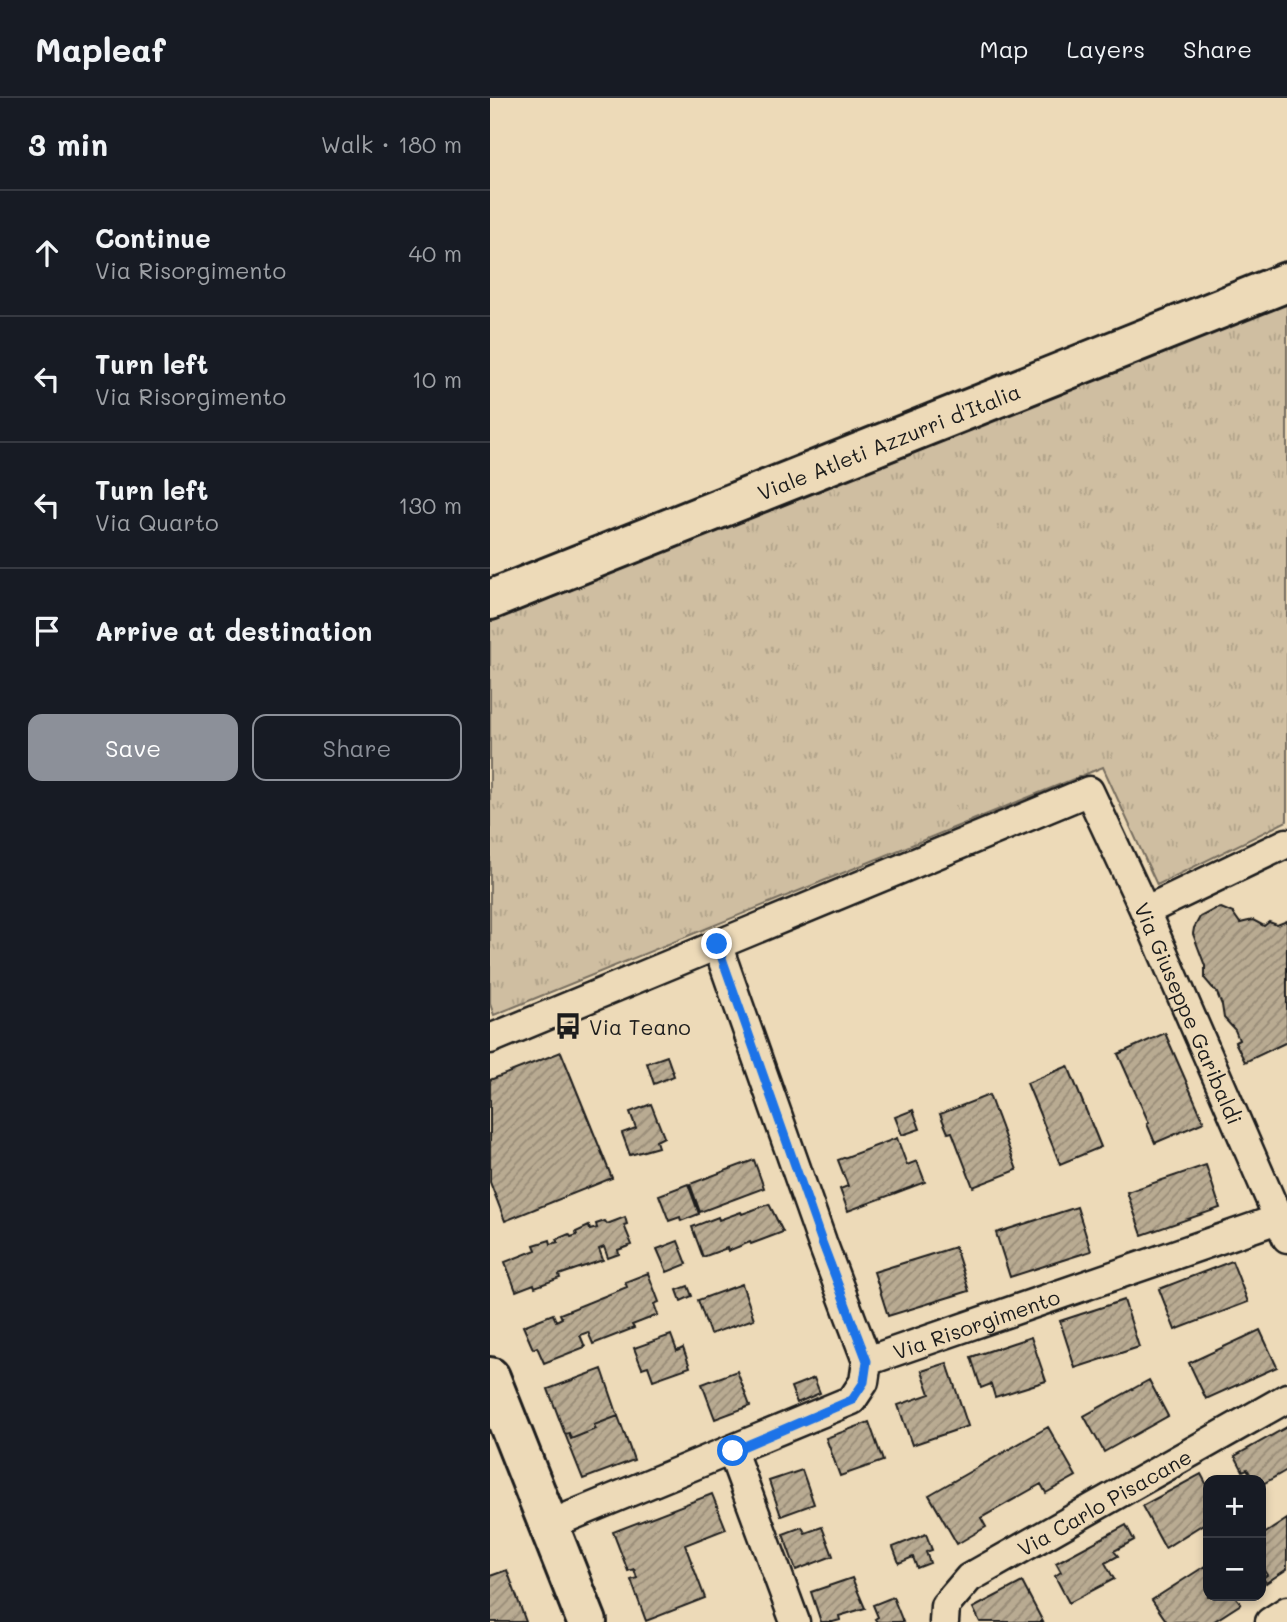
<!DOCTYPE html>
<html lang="en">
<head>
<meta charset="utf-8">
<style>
	:root { --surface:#171b24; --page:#242831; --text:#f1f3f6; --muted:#9ea1a6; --line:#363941; --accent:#8c9099 }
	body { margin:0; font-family:Mali,sans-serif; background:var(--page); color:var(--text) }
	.controls { position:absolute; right:21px; bottom:21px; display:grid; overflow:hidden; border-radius:14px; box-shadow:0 4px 10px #0003 }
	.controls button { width:63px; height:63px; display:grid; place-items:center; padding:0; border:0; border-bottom:2px solid var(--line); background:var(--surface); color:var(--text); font:35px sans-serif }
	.stop { position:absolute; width:21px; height:21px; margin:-16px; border:5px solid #1a73e8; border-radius:50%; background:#fff }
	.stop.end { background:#1a73e8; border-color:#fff; box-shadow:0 2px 7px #0008 }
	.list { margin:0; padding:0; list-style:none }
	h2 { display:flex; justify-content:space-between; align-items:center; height:91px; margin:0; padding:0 28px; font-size:30px }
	h2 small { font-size:23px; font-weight:400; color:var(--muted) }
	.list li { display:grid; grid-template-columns:46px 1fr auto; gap:21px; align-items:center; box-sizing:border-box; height:126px; padding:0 28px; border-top:2px solid var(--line) }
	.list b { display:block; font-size:26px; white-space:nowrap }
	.list p { margin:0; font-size:23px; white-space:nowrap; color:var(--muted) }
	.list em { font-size:23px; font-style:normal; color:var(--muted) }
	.actions { display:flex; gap:14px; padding:21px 28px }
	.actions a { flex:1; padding:16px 0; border:2px solid var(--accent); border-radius:14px; text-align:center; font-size:24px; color:var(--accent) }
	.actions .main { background:var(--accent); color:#fff }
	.icon { flex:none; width:38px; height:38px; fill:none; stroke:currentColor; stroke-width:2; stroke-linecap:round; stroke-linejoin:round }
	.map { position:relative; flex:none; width:797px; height:1524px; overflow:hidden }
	header { display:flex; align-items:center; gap:42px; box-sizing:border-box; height:98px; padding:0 35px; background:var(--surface); border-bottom:2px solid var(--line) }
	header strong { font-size:33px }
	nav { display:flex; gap:38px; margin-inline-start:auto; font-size:24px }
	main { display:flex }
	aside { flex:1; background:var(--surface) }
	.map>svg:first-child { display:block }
	.grass { fill:url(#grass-tufts); stroke:#766d5e; stroke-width:2 }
	.building { fill:url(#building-hatch); stroke:#1c1c1c; stroke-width:2 }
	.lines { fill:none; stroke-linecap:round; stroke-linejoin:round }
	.street-casing { stroke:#1c1c1c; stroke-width:33 }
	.secondary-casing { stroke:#1c1c1c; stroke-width:44 }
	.street { stroke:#eddab8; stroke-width:28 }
	.secondary { stroke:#eddab8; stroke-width:38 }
	.route { stroke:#1a73e8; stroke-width:9 }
	.labels { text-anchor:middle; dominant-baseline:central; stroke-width:7; stroke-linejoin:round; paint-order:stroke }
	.street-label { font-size:21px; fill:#1c1c1c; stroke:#eddab8 }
	.poi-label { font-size:21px; fill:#1c1c1c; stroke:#eddab8; text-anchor:start }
</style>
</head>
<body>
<header>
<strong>Mapleaf</strong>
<nav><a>Map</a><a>Layers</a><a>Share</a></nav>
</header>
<main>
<aside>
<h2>3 min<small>Walk · 180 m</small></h2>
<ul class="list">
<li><svg class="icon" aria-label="ahead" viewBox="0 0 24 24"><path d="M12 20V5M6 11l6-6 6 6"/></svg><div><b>Continue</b><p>Via Risorgimento</p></div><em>40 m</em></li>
<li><svg class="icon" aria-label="left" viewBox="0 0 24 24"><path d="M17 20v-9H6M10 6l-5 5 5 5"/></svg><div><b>Turn left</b><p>Via Risorgimento</p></div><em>10 m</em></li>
<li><svg class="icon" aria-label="left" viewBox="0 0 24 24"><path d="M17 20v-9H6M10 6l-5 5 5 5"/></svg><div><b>Turn left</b><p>Via Quarto</p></div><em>130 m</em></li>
<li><svg class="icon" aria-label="arrive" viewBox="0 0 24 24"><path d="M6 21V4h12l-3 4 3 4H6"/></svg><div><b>Arrive at destination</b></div></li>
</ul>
<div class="actions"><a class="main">Save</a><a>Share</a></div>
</aside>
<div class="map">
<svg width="797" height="1524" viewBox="0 0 797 1524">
	<defs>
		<pattern id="grass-tufts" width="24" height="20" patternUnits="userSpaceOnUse" patternTransform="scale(1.75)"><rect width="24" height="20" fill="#cfbea1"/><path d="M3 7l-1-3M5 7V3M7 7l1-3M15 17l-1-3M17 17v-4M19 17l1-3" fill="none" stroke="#b1a38a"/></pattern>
		<pattern id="building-hatch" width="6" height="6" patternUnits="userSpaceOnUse" patternTransform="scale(1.75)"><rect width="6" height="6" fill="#b9ab92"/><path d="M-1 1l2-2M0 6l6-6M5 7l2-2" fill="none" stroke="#968a76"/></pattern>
	</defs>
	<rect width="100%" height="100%" fill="#eddab8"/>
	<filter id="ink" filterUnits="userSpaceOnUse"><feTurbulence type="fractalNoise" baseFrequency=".0143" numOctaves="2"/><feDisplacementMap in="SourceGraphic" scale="14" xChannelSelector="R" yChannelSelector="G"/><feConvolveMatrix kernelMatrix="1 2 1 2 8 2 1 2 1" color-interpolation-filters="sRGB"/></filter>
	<g filter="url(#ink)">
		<path class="grass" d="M797,196V723L667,787L613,669L4,917L0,906V517Z"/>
		<path class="building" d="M731,810L743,815L750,825L763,822L774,828L779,824L787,827L797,823V944L755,964L745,944L749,942L745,932L734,920L732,907L727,895L715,881V868L703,836L704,830L710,819L725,811Z
			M675,935L714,1024L665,1045L657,1026L659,1025L628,956Z
			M71,954L122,1080L15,1123L0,1084V982Z
			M177,958L184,978L164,986L157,965Z
			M578,968L611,1049L570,1066L537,985Z
			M499,997L527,1072L483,1089L462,1034L458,1035L450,1016Z
			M161,1006L174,1039L166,1043L168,1049L140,1057L132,1035L146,1030L140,1014Z
			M423,1012L430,1031L412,1037L405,1019Z
			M407,1040L417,1067L427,1063L435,1084L358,1113L350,1091L358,1088L348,1062Z
			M264,1062L274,1090L210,1114L200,1086Z
			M716,1067L730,1110L652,1137L637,1094Z
			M198,1086L209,1116L191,1123L190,1119L179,1123L169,1097Z
			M279,1106L293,1134L261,1146L260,1144L238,1153L237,1150L213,1159L202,1129L228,1119L229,1122L251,1114L252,1116Z
			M587,1109L601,1153L520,1179L506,1135Z
			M135,1119L137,1126L134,1127L142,1147L128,1152L129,1156L118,1160L114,1149L109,1151L113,1162L69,1177L70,1180L45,1189L44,1186L26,1193L15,1164L46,1152L44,1147L60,1142L61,1146L68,1144L67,1141L79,1136L81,1139L87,1137L86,1134L99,1128L100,1132L107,1130L106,1126L115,1123L117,1126Z
			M188,1143L197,1166L177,1174L167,1151Z
			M465,1149L479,1193L398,1218L384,1174Z
			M742,1163L758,1204L685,1232L669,1191Z
			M158,1175L169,1204L164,1206L168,1217L142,1227L144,1230L103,1246L98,1234L90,1237L95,1249L54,1265L47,1249L43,1251L33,1228L63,1216L66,1223L72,1220L70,1216L137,1189L135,1184Z
			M252,1186L264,1221L220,1236L208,1202Z
			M198,1188L202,1198L191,1203L187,1192Z
			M634,1202L649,1249L585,1270L570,1223Z
			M770,1232L787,1269L716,1301L699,1265Z
			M181,1237L187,1253L193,1250L200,1269L163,1282L158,1268L152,1270L144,1250Z
			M541,1239L556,1283L505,1299L501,1286L491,1290L481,1259Z
			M457,1265L478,1328L422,1347L408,1307L440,1296L432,1273Z
			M112,1271L128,1318L104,1327L106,1331L81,1341L79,1335L75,1336L58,1291Z
			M247,1273L260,1308L225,1321L212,1286Z
			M324,1280L330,1295L307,1305L301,1289Z
			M659,1282L678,1318L614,1354L594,1318Z
			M128,1318L144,1362L93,1381L75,1336L79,1335L81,1341L106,1331L104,1327Z
			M379,1324L393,1363L350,1378L336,1340Z
			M558,1329L586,1378L556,1395L551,1386L491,1420L496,1429L467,1446L439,1397Z
			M797,1329V1372L771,1387V1382H759L758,1380L761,1377L757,1371L753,1373L745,1358Z
			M312,1372L324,1406L291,1418L279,1383Z
			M711,1376L718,1389V1423L675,1450L652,1408Z
			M222,1396L236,1431L195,1447L215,1500L156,1523L141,1482L147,1480L144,1471L138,1473L123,1434Z
			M797,1421V1471L776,1485L773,1480L777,1477L771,1468V1438Z
			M636,1427L644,1442L624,1453L628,1458L615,1465L624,1481L579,1505L565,1478L571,1474L566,1465Z
			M312,1429L315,1435L332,1429L343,1458L306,1472L293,1436Z
			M436,1436L442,1452L436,1454L440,1465L427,1470L423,1459L409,1465L403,1449Z
			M715,1468L718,1472V1498H745L751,1506L723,1524H677L662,1502Z
			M17,1472L36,1524H0V1478Z
			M362,1480L375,1510L349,1518L350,1522L343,1524H331L321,1494Z
			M532,1484L553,1524H490L483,1510Z
			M403,1499L413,1524H387L385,1521L388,1519L383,1507Z"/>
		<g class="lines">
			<defs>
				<g id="street">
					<path d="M655,813L797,745"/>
					<path d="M227,846L332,1144L377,1263"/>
					<path id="s1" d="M0,941L599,693L655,813L797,1140"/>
					<path d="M242,1353L305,1524"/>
					<path id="s2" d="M59,1427L362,1302L374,1284L377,1263L788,1121"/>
					<path id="s3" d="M454,1524L455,1508L479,1480L797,1300"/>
					<path d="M780,1524L797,1513"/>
				</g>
				<g id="secondary">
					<path id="s4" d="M0,502L797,184"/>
					<path d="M0,1279L97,1524"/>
				</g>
			</defs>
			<use href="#street" class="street-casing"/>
			<use href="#secondary" class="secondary-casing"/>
			<use href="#street" class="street"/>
			<use href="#secondary" class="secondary"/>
		</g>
	</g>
	<g class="lines" filter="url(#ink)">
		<path class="route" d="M227,846L332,1144L377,1263L374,1284L362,1302L243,1353"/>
	</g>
	<defs>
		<symbol id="bus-bare" viewBox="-9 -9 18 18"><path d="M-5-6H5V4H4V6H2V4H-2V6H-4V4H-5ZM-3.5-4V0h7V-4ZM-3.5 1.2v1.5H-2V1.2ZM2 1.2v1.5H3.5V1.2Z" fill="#1c1c1c" stroke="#eddab8" stroke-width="2.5" paint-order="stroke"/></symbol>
	</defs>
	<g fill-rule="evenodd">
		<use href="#bus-bare" x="59" y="909" width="38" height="38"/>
	</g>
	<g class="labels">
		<g class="street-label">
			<text stroke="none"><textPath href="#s4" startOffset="429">Viale Atleti Azzurri d'Italia</textPath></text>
			<text stroke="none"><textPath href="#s1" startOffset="892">Via Giuseppe Garibaldi</textPath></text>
			<text stroke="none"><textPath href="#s2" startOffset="486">Via Risorgimento</textPath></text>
			<text stroke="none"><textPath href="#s3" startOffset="208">Via Carlo Pisacane</textPath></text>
		</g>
		<g class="poi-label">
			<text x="99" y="928">Via Teano</text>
		</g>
	</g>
</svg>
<div class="controls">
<button>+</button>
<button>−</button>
</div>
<div class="stop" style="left:243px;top:1353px"></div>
<div class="stop end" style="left:227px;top:846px"></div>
</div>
</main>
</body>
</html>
